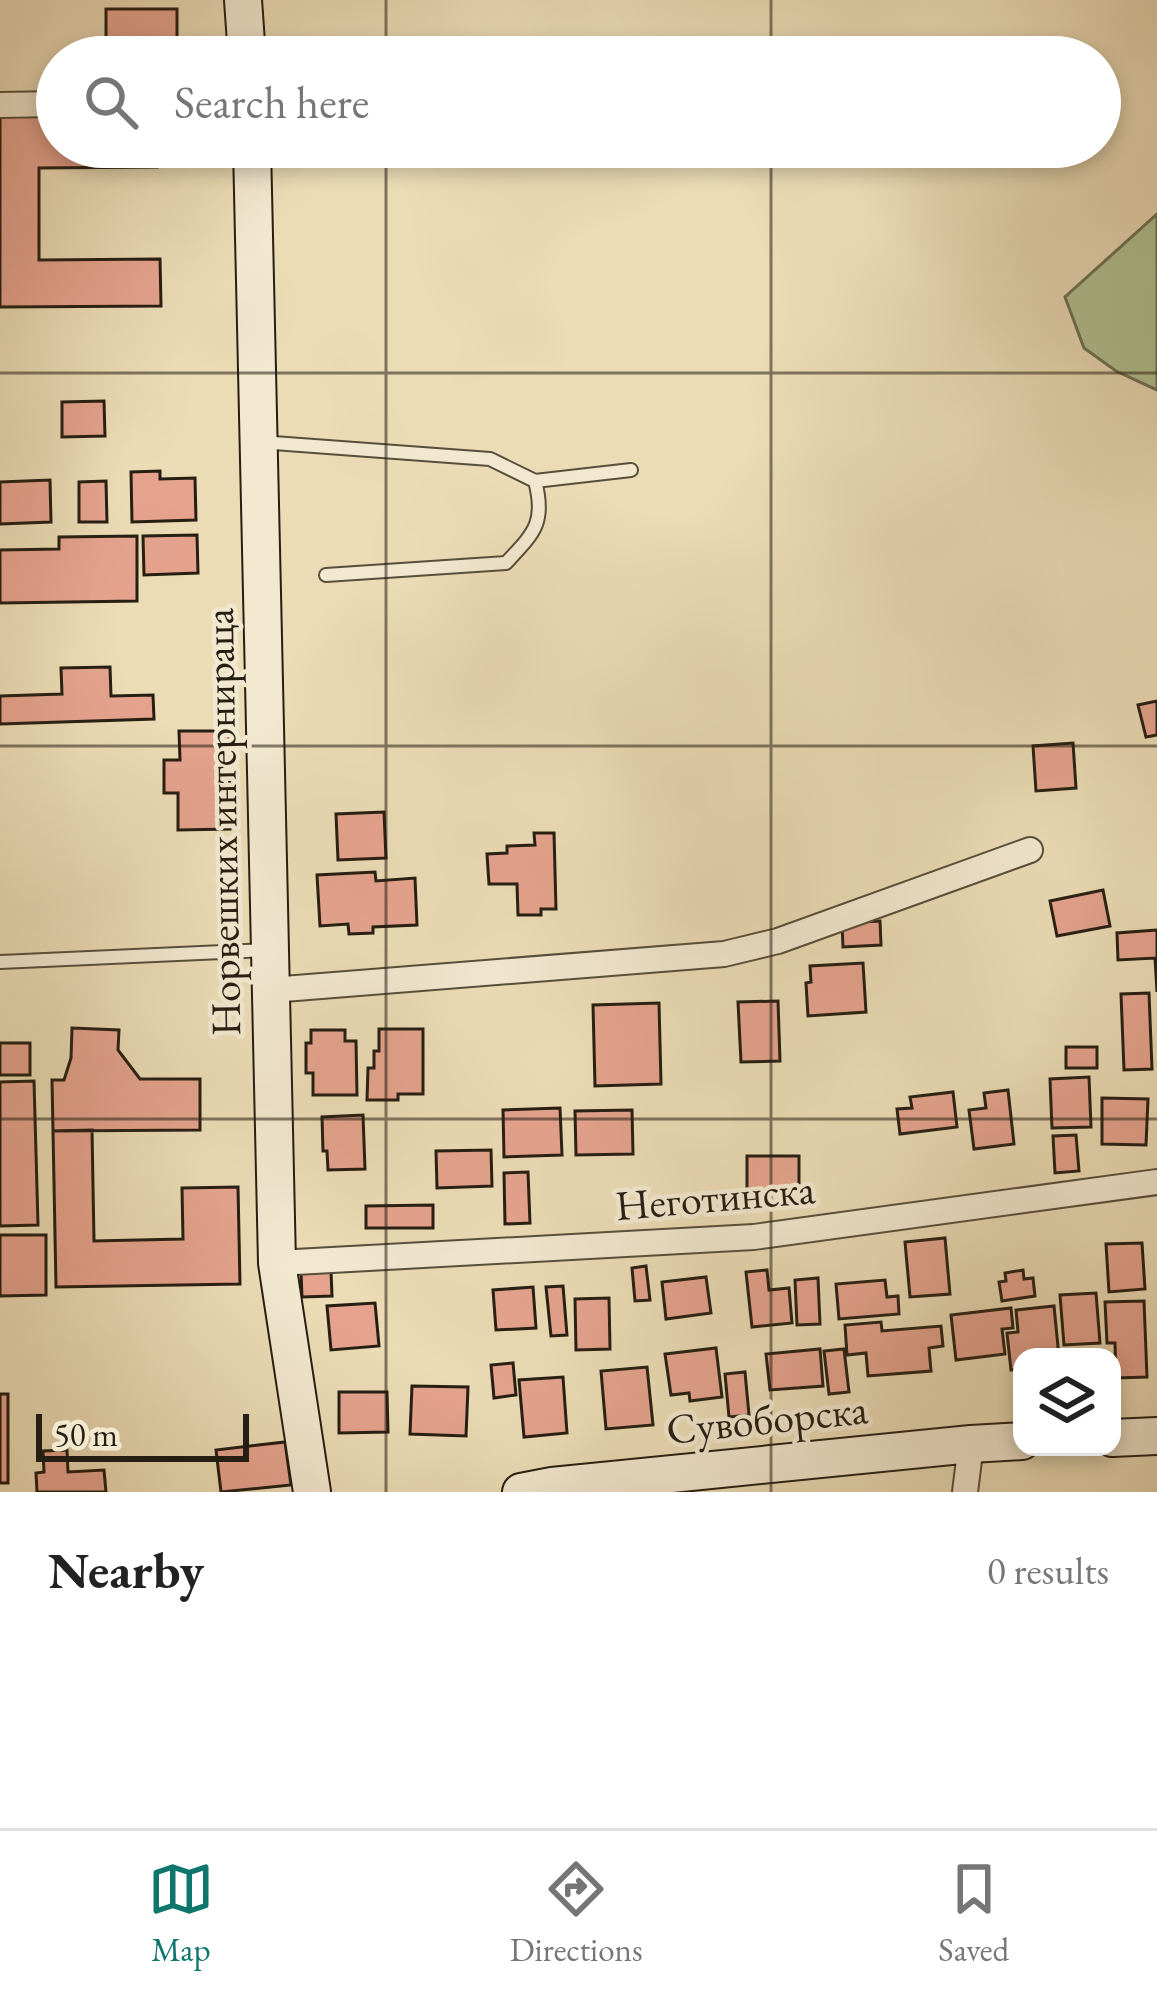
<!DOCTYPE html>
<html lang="en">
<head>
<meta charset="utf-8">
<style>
	:root { --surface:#fff; --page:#f2f2f2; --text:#222; --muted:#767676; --line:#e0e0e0; --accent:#0f766e }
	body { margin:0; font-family:"EB Garamond",serif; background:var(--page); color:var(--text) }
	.controls { position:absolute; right:36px; bottom:36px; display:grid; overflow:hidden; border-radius:24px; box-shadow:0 6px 18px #0003 }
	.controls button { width:108px; height:108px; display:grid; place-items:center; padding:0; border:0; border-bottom:3px solid var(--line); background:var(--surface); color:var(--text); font:60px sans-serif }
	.scale { position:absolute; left:36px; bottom:30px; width:213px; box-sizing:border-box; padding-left:12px; border:6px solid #261e12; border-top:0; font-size:33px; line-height:42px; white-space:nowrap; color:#261e12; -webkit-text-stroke:9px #f2e8d0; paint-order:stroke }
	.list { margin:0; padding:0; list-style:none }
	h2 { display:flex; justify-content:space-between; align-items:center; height:156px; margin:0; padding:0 48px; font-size:51px }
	h2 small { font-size:39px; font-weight:400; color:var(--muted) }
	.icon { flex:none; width:66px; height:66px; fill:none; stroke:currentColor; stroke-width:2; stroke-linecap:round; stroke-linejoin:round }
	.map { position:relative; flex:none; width:1157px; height:1492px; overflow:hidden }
	.search { position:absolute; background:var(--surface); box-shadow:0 6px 18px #0003; left:36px; right:36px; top:36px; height:132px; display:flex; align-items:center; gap:30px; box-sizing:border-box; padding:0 42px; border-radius:66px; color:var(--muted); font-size:45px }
	.sheet { height:336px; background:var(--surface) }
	nav { display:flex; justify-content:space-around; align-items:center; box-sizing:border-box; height:168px; border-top:3px solid var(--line); background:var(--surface); font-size:33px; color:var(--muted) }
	nav a { display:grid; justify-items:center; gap:6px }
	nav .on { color:var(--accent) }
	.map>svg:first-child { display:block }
	.green { fill:#b1c293; stroke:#6c7052; stroke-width:3 }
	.building { fill:#e5a38e; stroke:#261e12; stroke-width:3 }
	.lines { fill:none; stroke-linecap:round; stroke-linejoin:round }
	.lane-casing { stroke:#574e3b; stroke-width:16 }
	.street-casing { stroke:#574e3b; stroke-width:28 }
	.secondary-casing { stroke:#261e12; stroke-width:40 }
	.lane { stroke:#f2e8d0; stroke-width:12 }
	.street { stroke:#f2e8d0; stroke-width:24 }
	.secondary { stroke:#f2e8d0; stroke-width:36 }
	.grid { fill:none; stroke:#261e12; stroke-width:3; stroke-opacity:0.55 }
	.labels { text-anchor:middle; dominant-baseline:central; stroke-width:9; stroke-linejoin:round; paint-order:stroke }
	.street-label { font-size:42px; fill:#261e12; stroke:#f2e8d0 }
</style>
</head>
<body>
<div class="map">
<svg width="1157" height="1492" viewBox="0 0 1157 1492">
	<rect width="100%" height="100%" fill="#ebdcb6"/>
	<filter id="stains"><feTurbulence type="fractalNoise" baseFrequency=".00167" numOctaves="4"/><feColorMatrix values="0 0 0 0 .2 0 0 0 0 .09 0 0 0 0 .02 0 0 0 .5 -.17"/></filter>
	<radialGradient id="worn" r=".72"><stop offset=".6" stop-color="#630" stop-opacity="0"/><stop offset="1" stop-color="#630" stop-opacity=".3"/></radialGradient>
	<path class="green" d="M1157,214V390L1116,371L1084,348L1065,297Z"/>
	<path class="building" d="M106,9H177V56H106Z
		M0,115H57V147H157V167L39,168V260L160,259L161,306L0,307Z
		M104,401L105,436L62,437V402Z
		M160,471V479L195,478L196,520L132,522L131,472Z
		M50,480L51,522L0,524V482Z
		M106,481L107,522H79V482Z
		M197,535L198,573L144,575L143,536Z
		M137,536V601L0,603V550L59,549V537Z
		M110,667L111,696L153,695L154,719L0,724V696L62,694L61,668Z
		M1157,701V735L1146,737L1138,705Z
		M179,731H229L230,829L178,830V793H164V760H180Z
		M1073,743L1076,788L1036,791L1033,746Z
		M384,812L386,858L338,860L336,814Z
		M534,833H554L556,909H541V915H518L517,884H489L487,854L507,853V846L535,845Z
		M375,872L376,881L415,878L417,925L373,927V933L349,934L348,924L320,926L317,875Z
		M1103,890L1110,926L1057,936L1050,901Z
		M880,921L881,945L843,947L842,923Z
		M1157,930V992L1155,958L1118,960L1117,933Z
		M863,963L866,1012L808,1016L806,983L811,982L810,966Z
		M1149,993L1152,1069L1124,1070L1121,994Z
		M778,1001L780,1061L741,1062L738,1002Z
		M659,1003L661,1084L595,1086L593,1005Z
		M72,1028L119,1030L118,1050L140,1079H200V1130L53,1131L52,1080H64L71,1058Z
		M379,1029H423V1094H398V1100H367L368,1068H374V1051H379Z
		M311,1030H345V1041H356L357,1095H313V1073H306V1043H311Z
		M0,1043H30V1075H0Z
		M1066,1047H1097V1068H1066Z
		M1089,1077L1091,1127L1052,1128L1050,1079Z
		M34,1081L38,1225L0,1226V1082Z
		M1008,1090L1014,1144L974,1149L969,1110L986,1108L984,1093Z
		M953,1092L957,1127L900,1134L897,1109L912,1108L910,1097Z
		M1102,1098L1148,1099L1146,1145L1102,1144Z
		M560,1108L562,1155L504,1157L503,1110Z
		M632,1110L633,1154L576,1155L575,1111Z
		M363,1115L365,1169L328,1170L327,1151H323L322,1117Z
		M92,1130L94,1241L183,1239L182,1188L238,1187L240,1284L56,1287L53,1131Z
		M1076,1135L1079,1171L1055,1173L1053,1136Z
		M491,1150L492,1186L437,1188L436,1151Z
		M747,1156H799V1193H747Z
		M528,1172L530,1223L505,1224L504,1173Z
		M433,1205V1228H366V1206Z
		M0,1235H46V1295L0,1296Z
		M945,1238L950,1294L910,1297L905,1242Z
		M1142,1243L1145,1289L1109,1292L1106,1244Z
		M646,1266L650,1300L635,1301L632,1268Z
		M767,1270L769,1290L789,1288L792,1323L752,1327L746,1272Z
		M1023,1270L1024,1279L1033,1278L1035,1296L1002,1301L999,1282L1006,1281L1005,1273Z
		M331,1271L332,1296L302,1297L301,1273Z
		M706,1277L711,1313L666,1319L662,1282Z
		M818,1278L820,1324L797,1325L795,1280Z
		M885,1280L887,1297L898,1296L899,1314L839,1319L836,1284Z
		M563,1286L567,1335L551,1336L546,1287Z
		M533,1287L536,1328L496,1330L493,1290Z
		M1096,1293L1100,1343L1064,1345L1060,1295Z
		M609,1298L610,1349L576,1350L575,1299Z
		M1144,1301L1147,1377L1116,1378L1115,1343H1107L1105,1302Z
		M375,1303L379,1346L331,1350L327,1306Z
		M1054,1306L1059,1357H1022V1369L1011,1370L1007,1333L1018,1332L1016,1310Z
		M1011,1308L1013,1328L1002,1329L1005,1354L956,1360L951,1315Z
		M881,1322L882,1331L941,1326L943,1346L929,1348L931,1371L868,1376L866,1353L847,1355L845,1325Z
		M716,1348L722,1397L690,1401L689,1393L671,1395L665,1354Z
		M820,1349L823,1386L770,1390L766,1354Z
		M844,1349L849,1392L829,1394L824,1351Z
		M513,1363L516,1395L494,1398L491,1365Z
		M647,1367L653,1425L606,1429L601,1371Z
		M745,1372L749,1415L729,1417L725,1374Z
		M563,1377L567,1433L524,1437L519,1380Z
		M412,1386L468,1387L466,1436L410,1434Z
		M339,1392H387L388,1432L339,1433Z
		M0,1394H8V1483H0Z
		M285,1442L291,1485L221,1492L216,1450Z
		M67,1450L68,1472L104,1470L106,1492H37L36,1473L44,1472L43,1451Z"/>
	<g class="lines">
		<defs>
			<path id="lane" d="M260,442L490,459L535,481L631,470
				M326,575L506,563C534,533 546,523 535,481
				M0,962L269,950"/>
			<path id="street" d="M0,105L57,104
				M271,990L724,954L778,941L1030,850
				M277,1263L754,1237L1157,1182
				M965,1492L971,1444"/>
			<path id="secondary" d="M243,0L247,57
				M252,147L277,1263L312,1492
				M1112,1438L1157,1436
				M521,1492L552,1486L971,1444L1022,1441"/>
		</defs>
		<use href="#lane" class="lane-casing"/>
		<use href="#street" class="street-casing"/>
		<use href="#secondary" class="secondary-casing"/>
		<use href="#lane" class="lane"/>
		<use href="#street" class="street"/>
		<use href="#secondary" class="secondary"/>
	</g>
	<path class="grid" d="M386,0V57M771,0V57M386,147V1492M771,147V1492M0,373H1157M0,746H1157M0,1119H1157"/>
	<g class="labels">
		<g class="street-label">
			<text transform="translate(222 822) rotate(-91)">Норвешких интернираца</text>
			<text transform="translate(715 1197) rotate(-5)">Неготинска</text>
			<text transform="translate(767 1419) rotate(-6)">Сувоборска</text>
		</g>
	</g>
	<rect width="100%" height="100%" filter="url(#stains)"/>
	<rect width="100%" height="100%" fill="url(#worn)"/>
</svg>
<div class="controls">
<button><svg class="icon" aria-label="layers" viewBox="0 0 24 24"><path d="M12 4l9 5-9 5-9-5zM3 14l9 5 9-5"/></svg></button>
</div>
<div class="scale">50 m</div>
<div class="search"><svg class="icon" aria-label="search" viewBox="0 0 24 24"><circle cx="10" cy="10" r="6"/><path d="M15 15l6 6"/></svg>Search here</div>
</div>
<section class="sheet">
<h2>Nearby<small>0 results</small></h2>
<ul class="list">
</ul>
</section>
<nav>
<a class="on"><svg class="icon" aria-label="map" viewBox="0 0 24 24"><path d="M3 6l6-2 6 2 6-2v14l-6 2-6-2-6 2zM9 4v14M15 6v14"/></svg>Map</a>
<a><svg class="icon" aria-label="directions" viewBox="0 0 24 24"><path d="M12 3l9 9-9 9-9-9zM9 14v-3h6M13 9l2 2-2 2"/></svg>Directions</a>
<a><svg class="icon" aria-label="saved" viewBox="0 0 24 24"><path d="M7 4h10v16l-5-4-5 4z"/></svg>Saved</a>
</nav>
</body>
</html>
